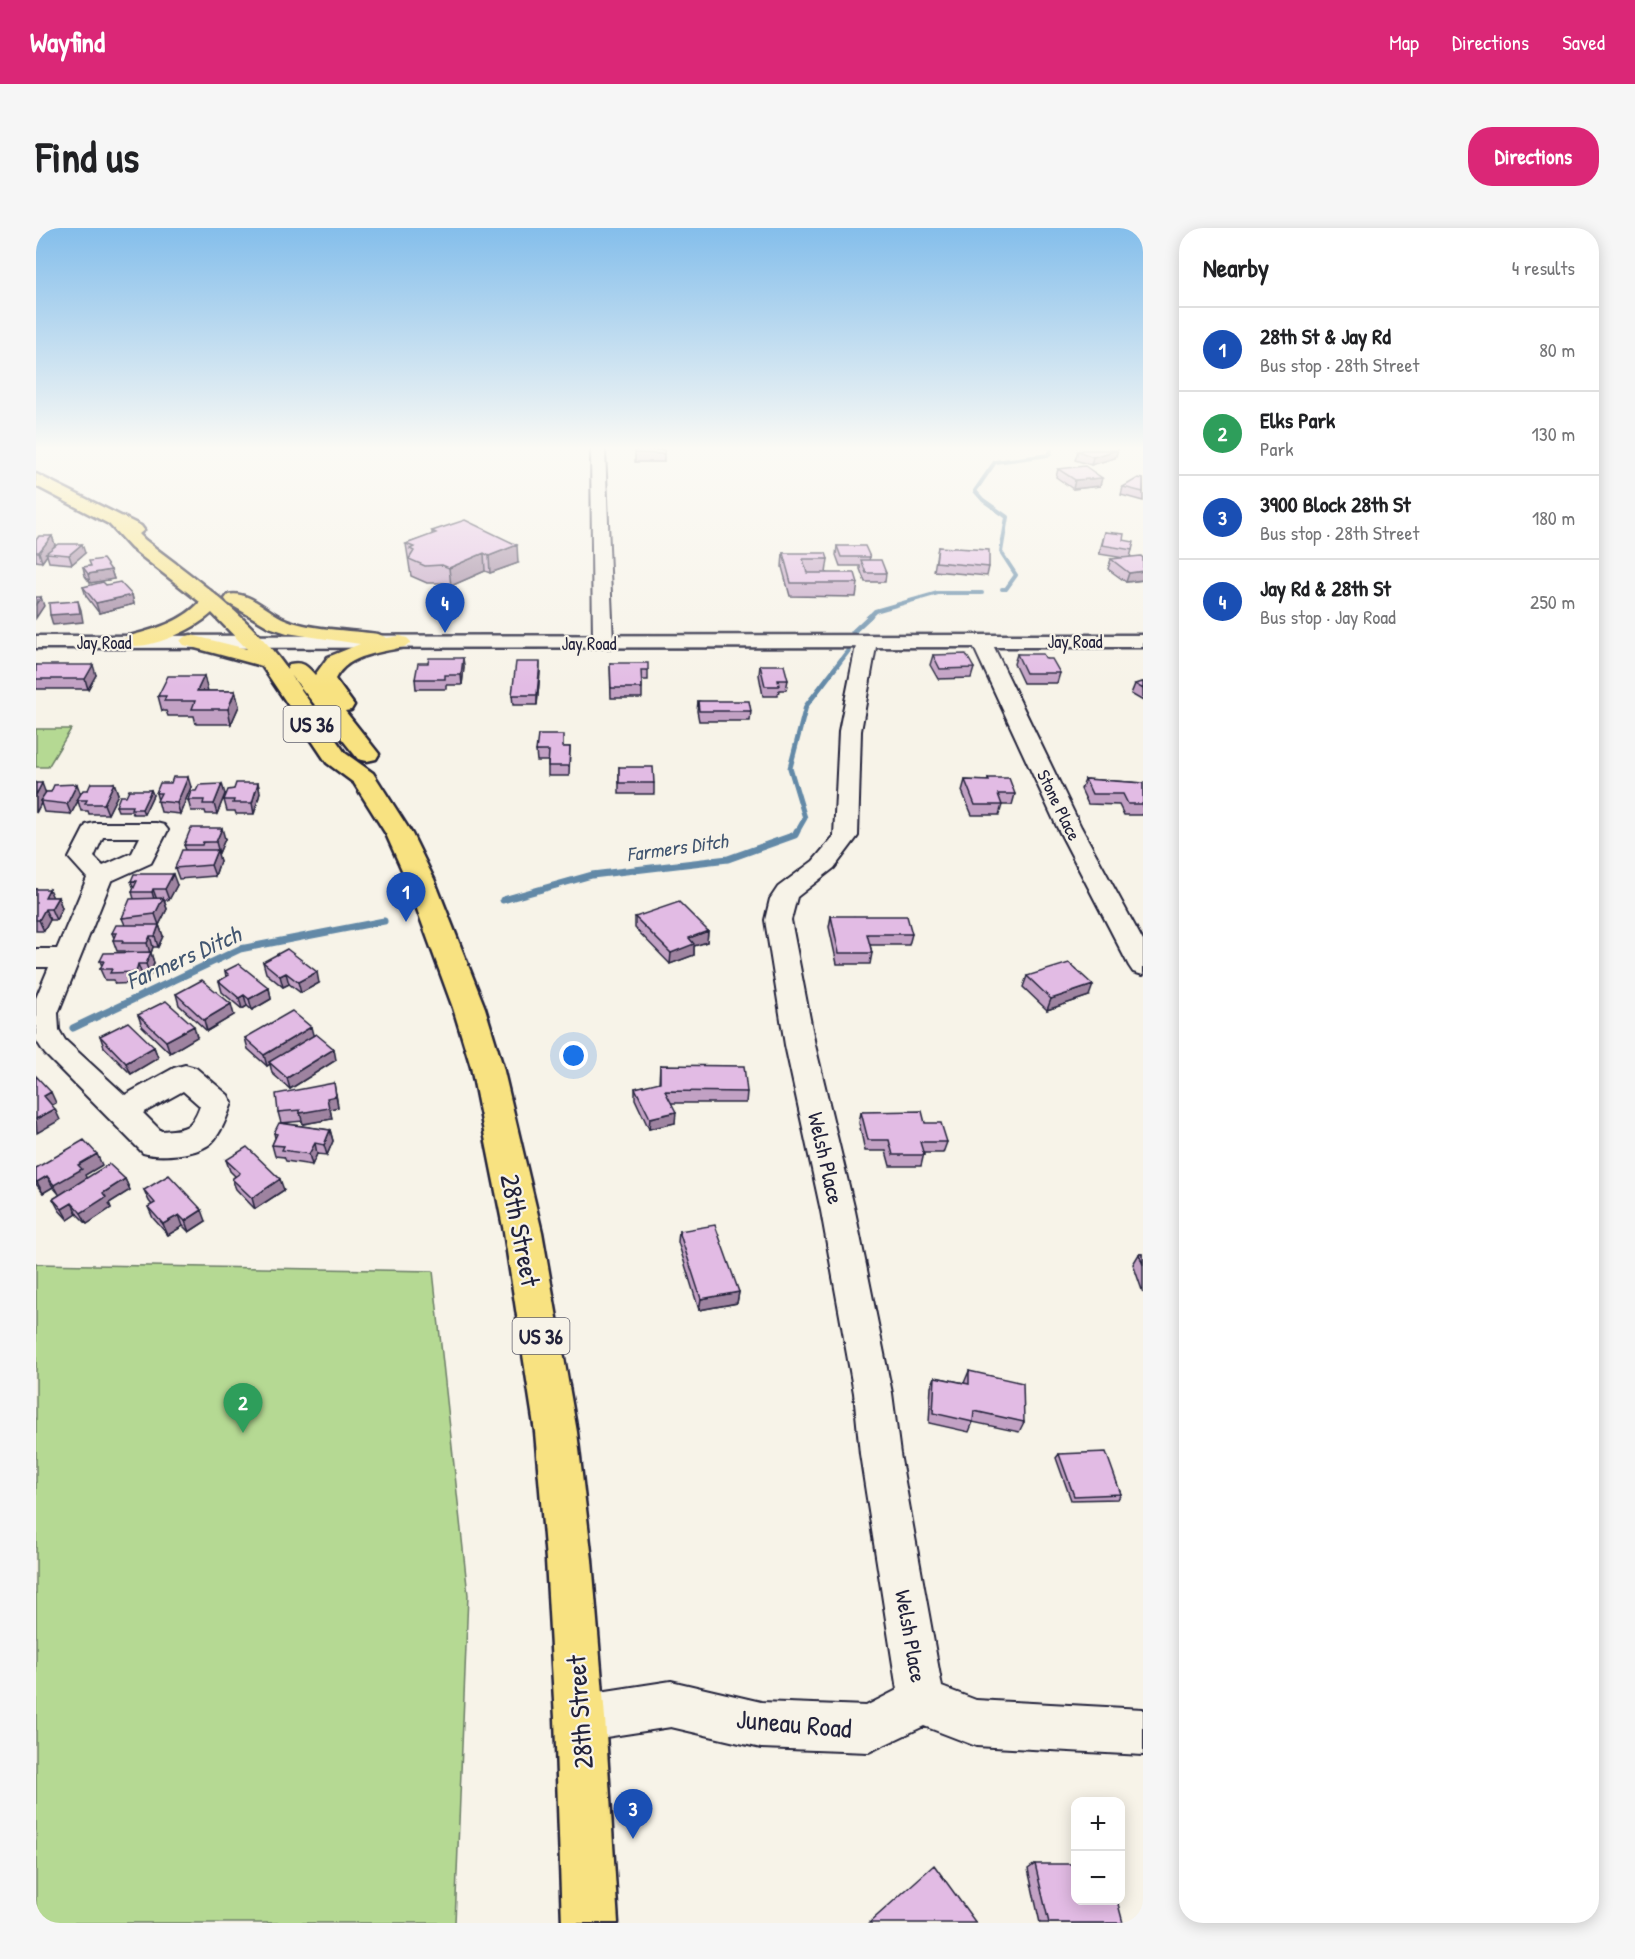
<!DOCTYPE html>
<html lang="en">
<head>
<meta charset="utf-8">
<style>
	:root { --surface:#fff; --page:#f6f6f6; --text:#202124; --muted:#757577; --line:#e0e0e0; --accent:#db2777 }
	body { margin:0; font-family:"Patrick Hand",sans-serif; background:var(--page); color:var(--text) }
	.controls { position:absolute; right:18px; bottom:18px; display:grid; overflow:hidden; border-radius:12px; box-shadow:0 3px 15px #0003 }
	.controls button { width:54px; height:54px; display:grid; place-items:center; padding:0; border:0; border-bottom:2px solid var(--line); background:var(--surface); color:var(--text); font:30px sans-serif }
	.you { position:absolute; left:538px; top:828px; width:21px; height:21px; margin:-15px; border:4px solid #fff; border-radius:50%; background:#1a73e8; box-shadow:0 0 0 9px #1a73e833 }
	.badge { display:grid; place-items:center; width:39px; height:39px; border-radius:50%; background:var(--accent); color:#fff; font-size:20px; font-weight:700 }
	.pin { position:absolute; translate:-50% -50px; filter:drop-shadow(0 2px 3px #0008) }
	.pin::after { content:''; position:absolute; top:32px; width:21px; height:18px; background:inherit; clip-path:polygon(0 0,100% 0,50% 100%) }
	.list { margin:0; padding:0; list-style:none }
	h2 { display:flex; justify-content:space-between; align-items:center; height:78px; margin:0; padding:0 24px; font-size:26px }
	h2 small { font-size:20px; font-weight:400; color:var(--muted) }
	.list li { display:grid; grid-template-columns:39px 1fr auto; gap:18px; align-items:center; box-sizing:border-box; height:84px; padding:0 24px; border-top:2px solid var(--line) }
	.list b { display:block; font-size:22px; white-space:nowrap }
	.list p { margin:0; font-size:20px; white-space:nowrap; color:var(--muted) }
	.list em { font-size:20px; font-style:normal; color:var(--muted) }
	.map { position:relative; flex:none; width:1107px; height:1695px; overflow:hidden; border-radius:24px }
	header { display:flex; align-items:center; gap:36px; box-sizing:border-box; height:84px; padding:0 30px; background:var(--accent); color:#fff }
	header strong { font-size:28px }
	nav { display:flex; gap:33px; margin-inline-start:auto; font-size:21px }
	.intro { display:flex; align-items:center; justify-content:space-between; box-sizing:border-box; height:144px; padding:0 36px }
	h1 { margin:0; font-size:42px }
	.button { padding:15px 27px; border-radius:24px; background:var(--accent); color:#fff; font-size:21px; font-weight:700 }
	main { display:flex; gap:36px; padding:0 36px }
	aside { flex:1; background:var(--surface); border-radius:24px; box-shadow:0 3px 15px #0003 }
	.map>svg:first-child { display:block }
	.green { fill:#b5d993; stroke:#6c7e67; stroke-width:1.5 }
	.lines { fill:none; stroke-linecap:round; stroke-linejoin:round }
	.stream-far2 { stroke:#6389a7; stroke-width:4 }
	.stream-far1 { stroke:#6389a7; stroke-width:5 }
	.stream { stroke:#6389a7; stroke-width:7 }
	.minor-casing { stroke:#22223b; stroke-width:4 }
	.tertiary-casing { stroke:#22223b; stroke-width:5 }
	.trunk-casing { stroke:#22223b; stroke-width:5 }
	.minor { fill:#f7f3e8; fill-rule:evenodd }
	.tertiary { fill:#f7f3e8; fill-rule:evenodd }
	.trunk { fill:#f8e281; fill-rule:evenodd }
	.wall { fill:#c2a1c4; stroke:#22223b; stroke-width:1.5 }
	.shaded-wall { fill:#9e83a0; stroke:#22223b; stroke-width:1.5 }
	.building { fill:#e2bbe4; stroke:#22223b; stroke-width:1.5 }
	.labels { text-anchor:middle; dominant-baseline:central; stroke-width:4.5; stroke-linejoin:round; paint-order:stroke }
	.far-street-label { font-size:18px; fill:#22223b; stroke:#f7f3e8 }
	.far-water-label { font-size:20px; font-style:italic; fill:#425671; stroke:#f7f3e8 }
	.shield { fill:#f7f3e8; stroke:#62616f; stroke-width:1.5 }
	.shield-label { font-size:21px; font-weight:bold; fill:#22223b }
	.street-label { font-size:22px; fill:#22223b; stroke:#f7f3e8 }
	.water-label { font-size:24px; font-style:italic; fill:#425671; stroke:#f7f3e8 }
	.near-street-label { font-size:27px; fill:#22223b; stroke:#f7f3e8 }
</style>
</head>
<body>
<header>
<strong>Wayfind</strong>
<nav><a>Map</a><a>Directions</a><a>Saved</a></nav>
</header>
<div class="intro"><h1>Find us</h1><a class="button">Directions</a></div>
<main>
<div class="map">
<svg width="1107" height="1695" viewBox="0 0 1107 1695">
	<rect width="100%" height="100%" fill="#f7f3e8"/>
	<filter id="ink" filterUnits="userSpaceOnUse"><feTurbulence type="fractalNoise" baseFrequency=".0167" numOctaves="2"/><feDisplacementMap in="SourceGraphic" scale="12" xChannelSelector="R" yChannelSelector="G"/><feConvolveMatrix kernelMatrix="1 2 1 2 8 2 1 2 1" color-interpolation-filters="sRGB"/></filter>
	<g filter="url(#ink)">
		<path class="green" d="M0,501H35L12,539H0Z
			M0,1036L397,1043L432,1367L419,1695H0Z"/>
		<g class="lines">
			<path class="stream-far2" d="M966,361H970L980,347L965,324L971,289L947,272L939,263L959,234L1013,227L1015,222
				M832,390L839,383L902,365H946"/>
			<path class="stream-far1" d="M817,404L834,388
				M761,604L769,590L754,540L770,478L812,423"/>
			<path class="stream" d="M467,672L556,647L692,631L759,607L761,603
				M37,800L204,721L348,693"/>
			<defs>
				<path id="minor" d="M555,222H569L577,415L574,419H560L557,415Z
					M831,407L838,409L841,413L825,503L822,608L798,640L761,669L755,692L779,817L819,983L856,1165L864,1226L906,1459L940,1472L1107,1481V1527L940,1518L888,1498L833,1524L725,1520L635,1499L544,1513L528,1506L521,1490L528,1474L544,1467L635,1453L725,1474L830,1478L861,1462L824,1226L818,1165L785,983L749,817L729,692L734,671L742,659L777,633L798,608L803,503L821,413L824,409Z
					M945,407L952,409L955,413L1045,599L1107,713V747L1097,744L1093,738L1021,599L935,413L938,409Z
					M58,595H120L128,597L132,602L115,635L75,653L22,785L23,802L29,812L89,867L138,840L149,837L160,840L192,867L196,875C191,888 186,904 176,914C163,927 124,930 107,925L9,826L0,812V770L13,739H0V721H21L51,650L33,630L50,597ZM67,609H104L96,625L67,638L58,629ZM147,863L164,878C155,902 149,901 125,903L107,885Z"/>
				<path id="tertiary" d="M1107,407V419L0,420V408Z"/>
				<path id="trunk" d="M0,246L105,298L108,302L103,306L109,312C159,351 214,388 251,441L254,436C267,433 271,438 279,447L292,429L324,416L251,405L233,399L192,375L189,371L192,367C211,362 230,382 246,390C271,402 314,402 342,406L351,410L364,408L371,410L375,414L371,418C347,425 312,425 299,451L318,477L315,482L309,483L343,526L340,531L331,533L322,531L255,447L309,525L337,545L376,606L398,651L449,780L467,839L506,1004L541,1204L556,1332L569,1490L582,1695H526L519,1490L510,1332L499,1204L468,1004L435,839L417,780L370,651L350,606L318,555L291,535L226,438L148,417L144,413L148,409L155,407L211,421L176,385C159,401 113,423 90,417L86,413L90,409C116,402 145,395 164,374L95,320L73,296L0,258Z"/>
			</defs>
			<use href="#minor" class="minor-casing"/>
			<use href="#tertiary" class="tertiary-casing"/>
			<use href="#trunk" class="trunk-casing"/>
			<use href="#minor" class="minor"/>
			<use href="#tertiary" class="tertiary"/>
			<use href="#trunk" class="trunk"/>
		</g>
		<path class="wall" d="M599,222H628V234H599Z
			M1082,222L1079,230L1055,237L1039,232L1042,223Z
			M1022,241L1064,258L1037,261L1020,249Z
			M1107,251V273L1085,267L1087,259Z
			M396,303L482,335L454,345L449,343L415,358L408,355H391L375,348L370,316L396,307Z
			M1069,304L1087,312L1096,322L1094,329L1107,330V352L1090,354L1072,341L1075,331L1088,330L1063,326Z
			M16,308L19,317L17,320L49,325L36,336L13,334L11,327L6,334L0,333V312Z
			M801,318L834,329L833,332L850,345L849,354H829L824,341V338H804L800,327Z
			M902,319L953,339L951,348L898,343Z
			M747,325L792,331L790,345L822,355L820,369L754,368L746,339Z
			M55,338L75,342L78,351L54,355L49,348L47,339Z
			M70,357L96,367L98,376L63,385L50,368L47,359Z
			M981,426L1010,431L1024,445L1021,455H987L978,436Z
			M897,427L938,440L935,450L902,451L894,437Z
			M427,430L428,439L426,457H410V461H380L379,451L392,435Z
			M574,435L612,442V452H606V470H575Z
			M0,437L60,447L52,461H0Z
			M724,437L752,452L750,462H743L742,468H727L723,447Z
			M504,444L501,477H477L476,467Z
			M168,448L171,463H199L203,478L195,496H160L158,488H132L130,483H126L122,468Z
			M1107,454V473L1095,466L1099,456Z
			M662,473L715,483L714,493H663L661,483Z
			M528,519H534L533,548H512V533H501L500,523Z
			M583,539L618,555V566H583Z
			M952,550L979,566L976,577H966L963,587H936L926,563L929,552L952,553Z
			M1049,551L1107,555V587H1088L1083,577L1052,576L1045,561Z
			M0,555L10,564L45,566L52,562L78,555L82,566L72,586H53L52,583H45L42,573L35,586L8,584L5,575L0,585Z
			M135,555L155,559L144,586L125,584L120,565Z
			M222,555L224,565L218,586H200L199,583H191L188,572L198,561Z
			M115,562L117,567L108,586H97L95,583H82L80,578L90,568Z
			M189,566L181,586H170L169,583H155L152,572Z
			M189,611L183,625H181L184,633L179,648L143,651L139,640L150,622L148,617Z
			M95,653L141,657L133,672H128L131,681L123,697L127,708L122,719H117L115,725L118,735L114,747H106L104,755L79,756L77,752H69L64,741L66,738L64,733L90,725L89,723H81L77,712L78,710L76,705L89,697L86,690L98,671L96,664L98,661Z
			M0,661L17,669H22L26,680L20,692H14L8,703H0Z
			M795,688L876,706L873,717H834L836,725L834,736H801L793,699Z
			M599,689L672,703L671,714L658,718V727L634,736L599,700Z
			M227,734L283,755L265,765L253,756L247,759L230,745Z
			M189,743L233,760L235,771L216,782L211,778L206,781L186,764L183,753L190,749Z
			M991,748L1053,768L1011,782L987,759Z
			M140,766L198,787L171,803L143,777Z
			M102,787L161,809L134,825L106,798Z
			M277,807L300,832L254,861L236,845L234,836L231,838L212,821L209,810Z
			M64,808L118,819L122,830L95,846L68,819Z
			M624,837L711,864L710,875H635L639,895L613,901L599,871V860L623,855Z
			M300,866L302,879L294,881L296,891L267,896V893L245,895L294,902L297,913L291,927L281,926L276,937L250,933L248,929L239,928L236,917L239,910L238,905L245,895L242,884Z
			M825,884L889,895L911,914L907,925H888L885,938H854L850,923H829L823,895Z
			M190,932L248,962L219,981L200,961L196,951L199,948L194,943Z
			M66,937L49,947L50,950L89,951L94,962L73,975L75,980L51,996L41,986L32,992L23,982L17,971L24,967L17,959L7,965L0,956V940Z
			M108,962L170,993L153,1004L147,998L132,1007L117,990L112,979L116,977L113,973Z
			M643,1003L703,1064L701,1075L663,1082L642,1014Z
			M1103,1026H1107V1065L1097,1036Z
			M933,1143L988,1194L983,1204L937,1194L933,1204L893,1195L895,1159L899,1149L928,1155Z
			M1023,1226L1085,1266L1082,1271L1035,1272L1020,1230Z
			M999,1636L1087,1695H1004L992,1641Z"/>
		<path class="shaded-wall" d="M1082,222L1079,230L1055,237L1057,229Z
			M1066,250L1064,258L1037,261L1039,252Z
			M16,308L19,317L13,325H10L11,327L6,334L3,324Z
			M46,316L49,325L36,336L33,327Z
			M481,317L482,335L454,345L453,328Z
			M448,325L449,343L415,358L413,340Z
			M75,342L78,351L54,355L52,346Z
			M1107,343V352L1090,354L1093,345Z
			M96,367L98,376L63,385L60,375Z
			M5,369L8,378L0,390V376Z
			M42,373L45,382L47,394L17,397L14,387Z
			M427,430L428,439L426,457L425,447Z
			M504,434V444L501,477V467Z
			M57,437L60,447L52,461L49,451Z
			M168,448L172,463H161Z
			M199,463L203,478L195,496L192,481Z
			M152,549L155,559L144,586L141,575Z
			M6,555L10,566L4,573L5,575L0,585V567Z
			M78,555L82,566L72,586L68,576Z
			M222,555L224,565L218,586L216,575Z
			M41,556L45,567L35,586L31,576Z
			M186,556L189,566L181,586L178,576Z
			M115,562L117,567L108,586L106,581Z
			M186,600L189,611L183,625L180,614Z
			M181,622L184,633L179,648L175,637Z
			M137,646L141,657L133,672L129,661Z
			M13,661L18,672L9,669Z
			M117,661L121,672L119,675L116,664Z
			M22,669L26,680L20,692L15,681Z
			M127,670L131,681L123,697L119,686Z
			M9,681L14,692L8,703L3,692Z
			M123,697L127,708L122,719L119,708Z
			M672,703L671,714L658,718V727L634,736L635,725L653,710Z
			M114,708L117,719L115,725L118,735L114,747L110,736L114,725L111,715Z
			M102,736L106,747L104,755L100,744Z
			M281,744L283,755L265,765L262,754Z
			M250,745L253,756L247,759L244,748Z
			M1057,757L1053,768L1011,782L1015,771Z
			M233,760L235,771L216,782L213,771Z
			M208,767L211,778L206,781L203,770Z
			M195,776L198,787L171,803L168,792Z
			M158,798L161,809L134,825L130,813Z
			M275,799L278,810L233,834L234,836L231,838L228,827Z
			M118,819L122,830L95,846L90,835Z
			M298,821L300,832L254,861L251,850Z
			M298,855L302,879L294,881L296,891L267,896L264,885L291,870Z
			M15,864L20,875L13,879L8,868Z
			M19,881L24,892L1,905L0,891Z
			M640,884L639,895L613,901L614,890Z
			M294,902L297,913L291,927L288,917Z
			M279,915L281,926L276,937L273,926Z
			M61,926L66,937L49,947L51,952L24,968L18,957L42,937Z
			M11,948L17,959L7,965L1,954Z
			M89,951L94,962L73,975L75,980L51,996L45,985L67,965Z
			M244,951L248,962L219,981L216,970Z
			M36,975L41,986L32,992L26,981Z
			M166,982L170,993L153,1004L149,993Z
			M143,987L147,998L132,1007L127,996Z
			M703,1064L701,1075L663,1082L665,1071Z"/>
		<path class="building" d="M599,222H628V226L599,225Z
			M1047,222H1080L1057,229L1042,223Z
			M1049,238L1066,250L1039,252L1022,241Z
			M1102,250L1107,251V264L1087,259Z
			M429,292L481,317L453,328L448,325L413,340L406,337L389,338L373,331L378,323L374,321L378,319L370,316L400,305L396,303Z
			M1069,304L1088,306L1087,312L1098,314L1096,322L1066,317Z
			M3,308H16L3,324H0V312Z
			M22,316H46L33,327L10,325Z
			M801,318H829L834,329H805Z
			M902,319L953,322V339L900,334Z
			M747,325H790L792,331H767L771,345H819L822,355H755Z
			M1105,328L1107,330V343L1093,345L1075,331Z
			M67,331L75,342L52,346L47,339L55,338L53,333Z
			M825,332H845L850,345H830Z
			M67,354L70,357L84,354L96,367L60,375L47,359Z
			M0,369H5L0,376Z
			M42,373L44,385L14,387L13,375Z
			M930,426L938,440L904,441L897,427Z
			M981,426H1007L1010,431H1016L1024,445H990Z
			M393,430H427L425,447H409V451H379L382,435H392Z
			M480,434H504L501,467H476Z
			M574,435H612V442H605L606,460H575Z
			M0,437H57L49,451H0Z
			M724,437H748L752,452H742L743,458H729Z
			M132,448H168L161,463H199L192,481H156L159,473H128L130,468H122Z
			M1107,454V461L1099,456Z
			M662,473H713L715,483H663Z
			M502,507H527V519H534L533,538H512L513,523H500Z
			M583,539H617L618,555H583Z
			M137,549H152L141,575L121,573L125,565H120L124,555H135Z
			M952,550H973L979,566H962L966,577H939L929,552L953,553Z
			M1049,551L1107,555V576H1092L1087,566H1056Z
			M0,555H6L0,567Z
			M55,555H78L68,576H49L51,572H41L47,562H52Z
			M200,555H222L216,575H197L198,572H188L192,562L198,561Z
			M41,556L31,576L4,573L10,564H15L18,557Z
			M186,556L178,576H167L168,572H152L155,563H160L163,557Z
			M93,562H115L106,581H95L96,578H80L84,568H90Z
			M155,600H186L180,614H167L166,617H148Z
			M146,622H181L175,637L139,640Z
			M98,646H137L129,661H117L116,664H96L101,653H95Z
			M0,661H13L9,669H22L15,681H9L3,692H0Z
			M127,670L119,686L86,690L94,671Z
			M643,674L672,703L653,710L658,716L635,725L599,689Z
			M795,688H871L876,706H831L836,725H803Z
			M80,697H123L119,708H114L111,715H86L87,712H77L80,705H76Z
			M251,721L281,744L262,754L250,745L244,748L227,734Z
			M115,724L110,736H102L100,744L74,745L76,741H64L68,733H64L68,725Z
			M1033,735L1057,757L1015,771L991,748Z
			M203,736L233,760L213,771L208,767L203,770L183,753L193,747L189,743Z
			M166,752L195,776L168,792L140,766Z
			M130,773L158,798L130,813L102,787Z
			M256,783L275,799L228,827L209,810Z
			M92,794L118,819L90,835L64,808Z
			M280,806L298,821L251,850L233,834Z
			M624,837L708,838L711,864L629,863L640,884L614,890L599,860L624,854Z
			M0,848L15,864L8,868L19,881L0,891Z
			M298,855L300,868L291,870L293,880L264,885V882L242,884L240,866Z
			M886,883L889,895H905L911,914H884L888,927H857L853,912H832L825,884Z
			M243,895L294,902L288,917L279,915L273,926L246,922L248,918L236,917L241,906L238,905Z
			M48,912L61,926L42,937L46,941L18,957L11,948L1,954L0,953V940Z
			M211,919L244,951L216,970L196,951L204,945L190,932Z
			M73,936L89,951L67,965L70,969L45,985L36,975L26,981L17,971Z
			M133,947L166,982L149,993L143,987L127,996L112,979L119,975L108,962Z
			M679,997L703,1064L665,1071L643,1003Z
			M1103,1026H1107V1037Z
			M933,1143L987,1155L988,1194L938,1183L937,1194L897,1185L899,1149L933,1156Z
			M1070,1224L1085,1266L1038,1268L1023,1226Z
			M999,1636H1040V1672H1081L1087,1695H1013Z
			M898,1637L940,1695H833Z"/>
	</g>
	<linearGradient id="sky" x2="0" y2="1"><stop stop-color="#84beeb"/><stop offset="0.48" stop-color="#fbfaf5"/><stop offset="1" stop-color="#fbfaf5" stop-opacity="0"/></linearGradient>
	<rect width="1107" height="459" fill="url(#sky)"/>
	<g class="labels">
		<g class="far-street-label">
			<text x="1039" y="413">Jay Road</text>
			<text x="68" y="414">Jay Road</text>
			<text x="553" y="415">Jay Road</text>
			<text transform="translate(1023 577) rotate(64)">Stone Place</text>
		</g>
		<g class="far-water-label">
			<text transform="translate(641 619) rotate(-8)">Farmers Ditch</text>
		</g>
		<g class="shield">
			<rect x="247.5" y="478" width="57" height="36" rx="4.5"/>
			<rect x="476.5" y="1090" width="57" height="36" rx="4.5"/>
		</g>
		<g class="shield-label">
			<text x="276" y="496">US 36</text>
			<text x="505" y="1108">US 36</text>
		</g>
		<g class="street-label">
			<text transform="translate(790 930) rotate(77)">Welsh Place</text>
			<text transform="translate(875 1408) rotate(80)">Welsh Place</text>
		</g>
		<g class="water-label">
			<text transform="translate(147 729) rotate(-24)">Farmers Ditch</text>
		</g>
		<g class="near-street-label">
			<text transform="translate(485 1002) rotate(79)">28th Street</text>
			<text transform="translate(543 1484) rotate(-94)">28th Street</text>
			<text transform="translate(758 1495) rotate(5)">Juneau Road</text>
		</g>
	</g>
</svg>
<div class="controls">
<button>+</button>
<button>−</button>
</div>
<div class="you"></div>
<div class="pin badge" style="left:370px;top:694px;background:#1a4fb4">1</div>
<div class="pin badge" style="left:207px;top:1205px;background:#2e9e5b">2</div>
<div class="pin badge" style="left:597px;top:1611px;background:#1a4fb4">3</div>
<div class="pin badge" style="left:409px;top:405px;background:#1a4fb4">4</div>
</div>
<aside>
<h2>Nearby<small>4 results</small></h2>
<ul class="list">
<li><span class="badge" style="background:#1a4fb4">1</span><div><b>28th St &amp; Jay Rd</b><p>Bus stop · 28th Street</p></div><em>80 m</em></li>
<li><span class="badge" style="background:#2e9e5b">2</span><div><b>Elks Park</b><p>Park</p></div><em>130 m</em></li>
<li><span class="badge" style="background:#1a4fb4">3</span><div><b>3900 Block 28th St</b><p>Bus stop · 28th Street</p></div><em>180 m</em></li>
<li><span class="badge" style="background:#1a4fb4">4</span><div><b>Jay Rd &amp; 28th St</b><p>Bus stop · Jay Road</p></div><em>250 m</em></li>
</ul>
</aside>
</main>
</body>
</html>
